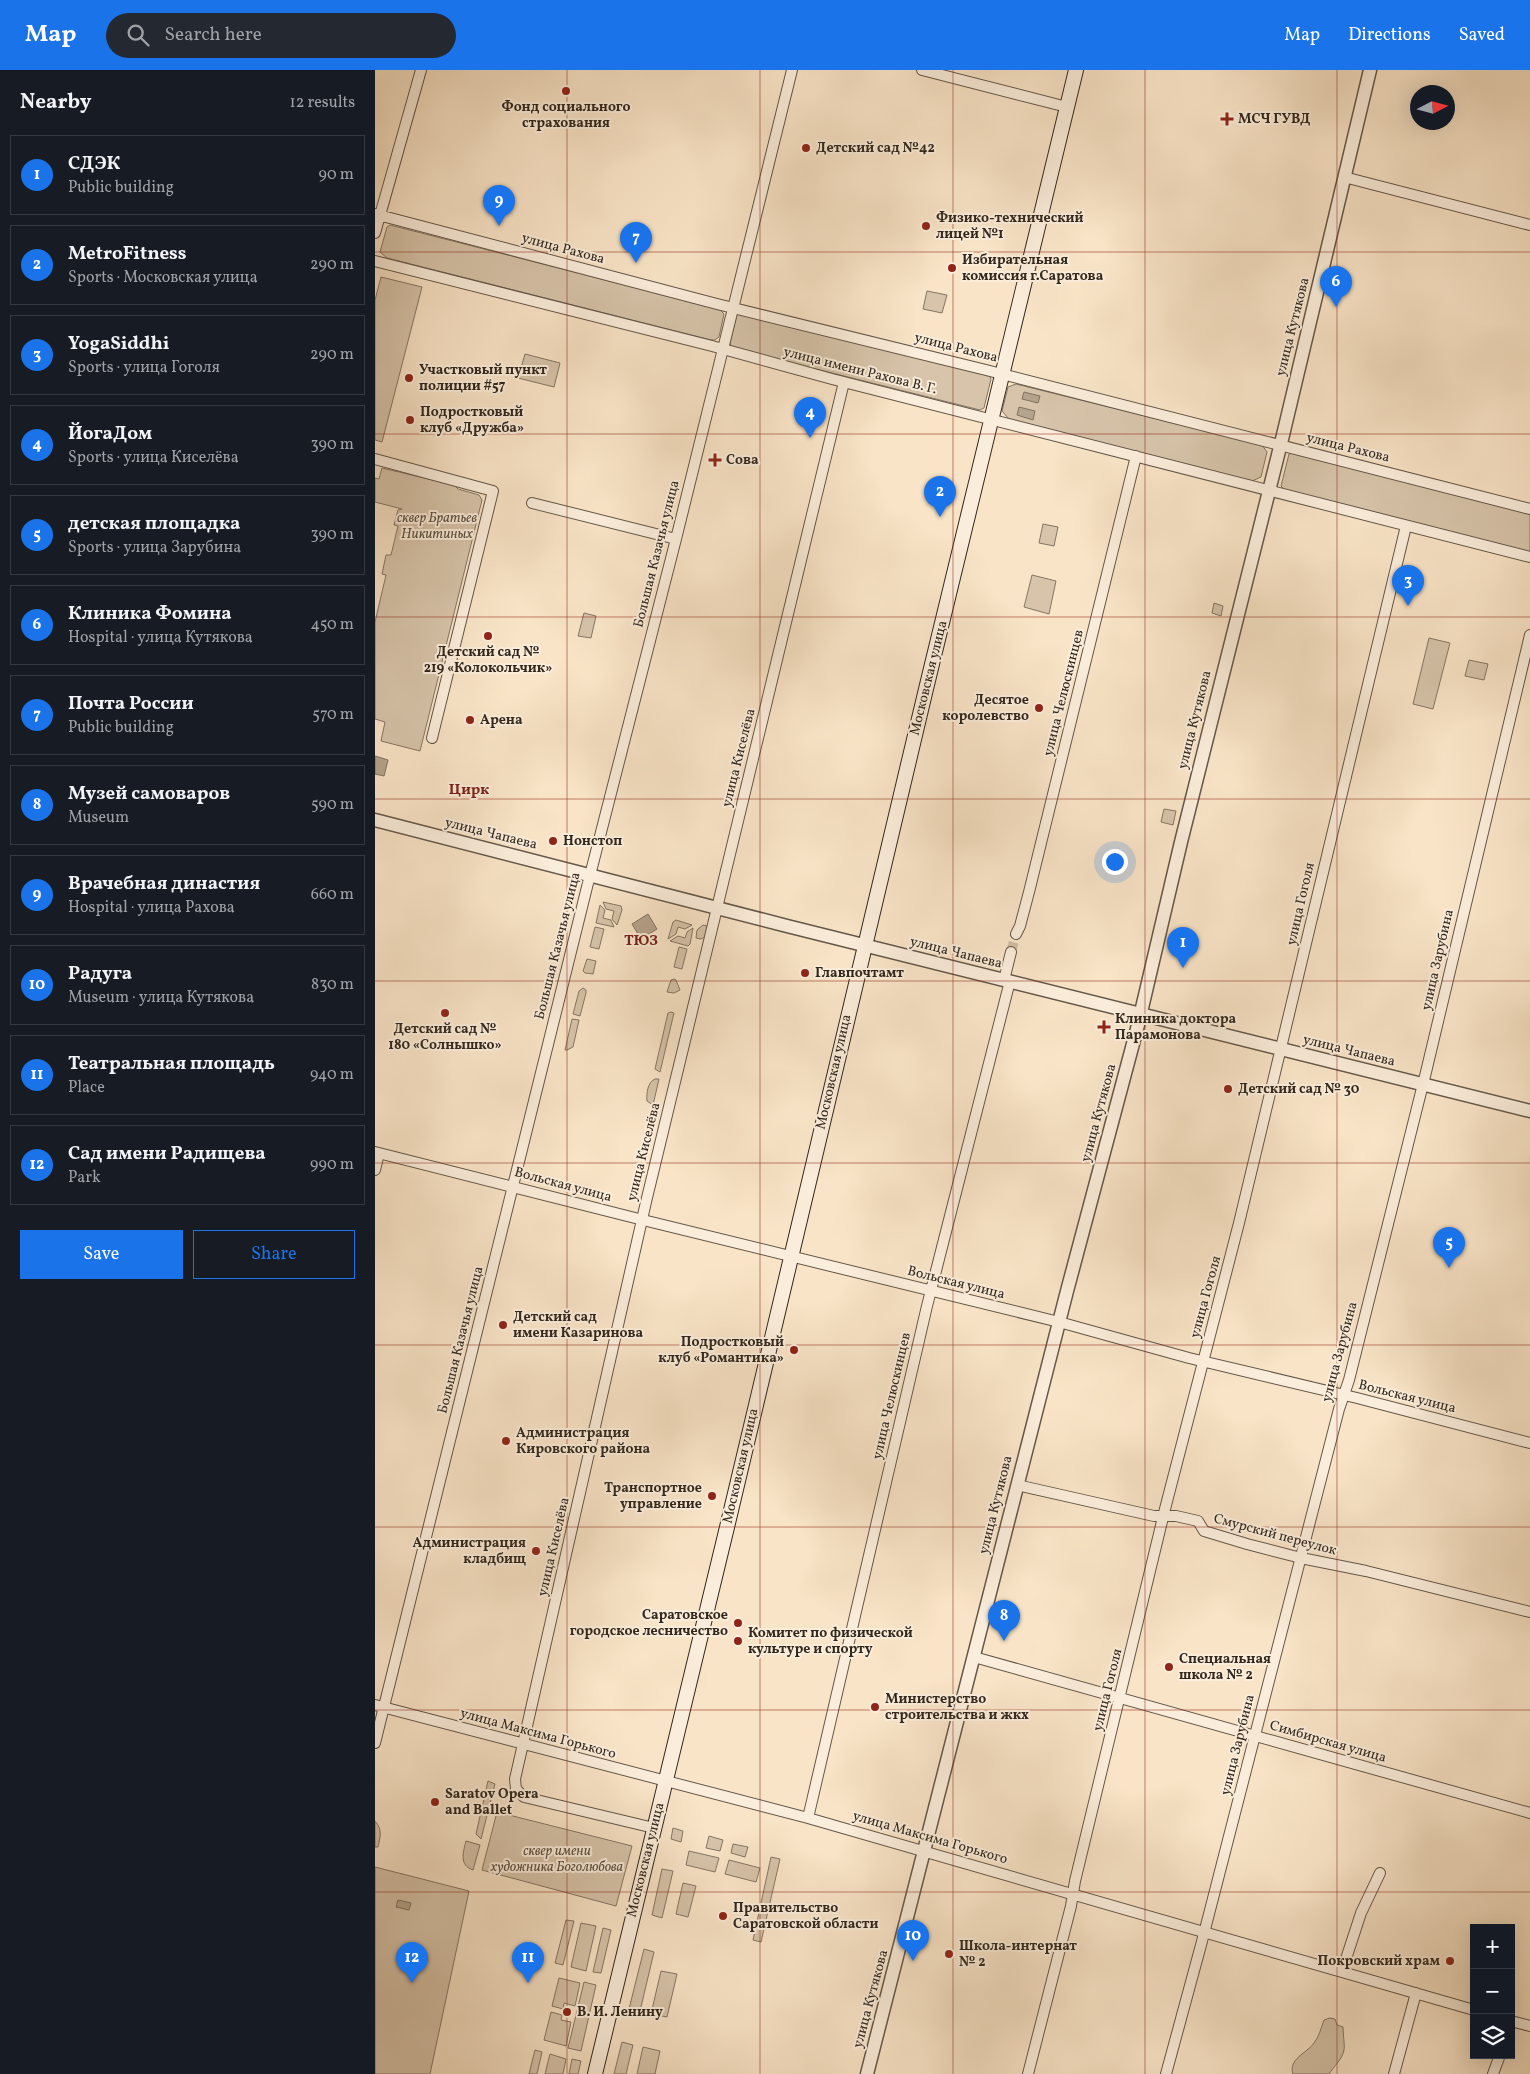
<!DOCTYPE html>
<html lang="en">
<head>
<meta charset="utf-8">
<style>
	:root { --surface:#171b24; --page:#242831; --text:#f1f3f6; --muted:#9ea1a6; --line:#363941; --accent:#1a73e8 }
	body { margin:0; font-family:Vollkorn,serif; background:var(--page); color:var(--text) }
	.controls { position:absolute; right:15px; bottom:15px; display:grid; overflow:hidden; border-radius:0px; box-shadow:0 5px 20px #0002 }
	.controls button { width:45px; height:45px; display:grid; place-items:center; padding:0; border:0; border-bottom:1px solid var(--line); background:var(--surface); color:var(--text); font:25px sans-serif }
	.compass { position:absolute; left:1035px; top:15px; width:45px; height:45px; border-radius:50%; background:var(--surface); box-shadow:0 5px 20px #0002; rotate:84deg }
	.you { position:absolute; left:739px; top:791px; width:18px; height:18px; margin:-12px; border:4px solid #fff; border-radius:50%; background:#1a73e8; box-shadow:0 0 0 8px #1a73e833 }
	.badge { display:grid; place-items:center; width:32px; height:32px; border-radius:50%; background:var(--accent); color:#fff; font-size:16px; font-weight:700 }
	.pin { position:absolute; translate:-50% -41px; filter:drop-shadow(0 1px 2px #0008) }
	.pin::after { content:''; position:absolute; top:26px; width:18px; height:15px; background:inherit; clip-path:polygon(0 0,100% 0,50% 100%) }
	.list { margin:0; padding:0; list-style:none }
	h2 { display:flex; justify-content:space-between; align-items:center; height:65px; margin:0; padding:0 20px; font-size:21px }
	h2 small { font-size:16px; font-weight:400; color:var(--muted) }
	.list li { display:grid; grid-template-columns:32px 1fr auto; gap:15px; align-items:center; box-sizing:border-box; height:80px; margin:0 10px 10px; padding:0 10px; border:1px solid var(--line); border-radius:0px }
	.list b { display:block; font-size:19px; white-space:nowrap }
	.list p { margin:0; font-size:16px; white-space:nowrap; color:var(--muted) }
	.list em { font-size:16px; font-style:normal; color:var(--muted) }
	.actions { display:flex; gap:10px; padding:15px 20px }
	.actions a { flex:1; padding:11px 0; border:1px solid var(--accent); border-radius:0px; text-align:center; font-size:18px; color:var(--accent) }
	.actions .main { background:var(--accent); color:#fff }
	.icon { flex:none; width:28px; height:28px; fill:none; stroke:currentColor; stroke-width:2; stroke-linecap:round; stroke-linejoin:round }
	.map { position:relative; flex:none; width:1155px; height:2004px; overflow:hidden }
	header { display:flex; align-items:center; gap:30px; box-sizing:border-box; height:70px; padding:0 25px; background:var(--accent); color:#fff }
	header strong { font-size:24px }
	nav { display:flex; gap:28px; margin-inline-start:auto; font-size:18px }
	.search { width:350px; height:45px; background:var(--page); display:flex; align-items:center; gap:12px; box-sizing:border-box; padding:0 18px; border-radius:28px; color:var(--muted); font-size:19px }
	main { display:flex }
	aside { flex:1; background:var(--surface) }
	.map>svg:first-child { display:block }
	.green { fill:#d7c4aa; stroke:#847664 }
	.water { fill:#b5a48d; stroke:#817260 }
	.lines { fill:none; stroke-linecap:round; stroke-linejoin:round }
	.minor-tunnel { stroke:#d1bea5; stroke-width:10; stroke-dasharray:10 5; stroke-linecap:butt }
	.minor-casing { stroke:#645748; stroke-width:12 }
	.tertiary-casing { stroke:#645748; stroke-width:15 }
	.secondary-casing { stroke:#32281d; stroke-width:16 }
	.minor { stroke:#fbeddb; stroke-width:10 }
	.tertiary { stroke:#fbeddb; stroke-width:12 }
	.secondary { stroke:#fbeddb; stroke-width:14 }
	.grid { fill:none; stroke:#8f2418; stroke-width:1; stroke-opacity:0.55 }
	.poi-dot { fill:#8f2418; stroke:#fbeddb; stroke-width:2 }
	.labels { text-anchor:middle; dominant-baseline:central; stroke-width:4; stroke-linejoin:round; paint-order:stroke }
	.poi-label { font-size:14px; font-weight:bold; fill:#32281d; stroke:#fbeddb; text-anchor:start }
	.street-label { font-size:14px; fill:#32281d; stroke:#fbeddb }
	.park-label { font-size:14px; font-style:italic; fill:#5b4f40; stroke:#fbeddb }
	.neighbourhood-label { font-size:15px; font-weight:bold; fill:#7a1f14; stroke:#fbeddb }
</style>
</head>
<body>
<header>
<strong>Map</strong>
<div class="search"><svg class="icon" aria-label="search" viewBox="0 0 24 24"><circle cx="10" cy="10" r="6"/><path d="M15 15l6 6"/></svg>Search here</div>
<nav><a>Map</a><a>Directions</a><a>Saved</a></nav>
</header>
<main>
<aside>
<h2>Nearby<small>12 results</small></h2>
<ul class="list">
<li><span class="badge">1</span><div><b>СДЭК</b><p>Public building</p></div><em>90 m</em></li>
<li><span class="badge">2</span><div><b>MetroFitness</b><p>Sports · Московская улица</p></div><em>290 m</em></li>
<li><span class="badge">3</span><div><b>YogaSiddhi</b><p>Sports · улица Гоголя</p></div><em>290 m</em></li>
<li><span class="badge">4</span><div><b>ЙогаДом</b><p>Sports · улица Киселёва</p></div><em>390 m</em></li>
<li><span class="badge">5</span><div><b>детская площадка</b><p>Sports · улица Зарубина</p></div><em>390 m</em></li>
<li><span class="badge">6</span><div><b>Клиника Фомина</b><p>Hospital · улица Кутякова</p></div><em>450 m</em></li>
<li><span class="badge">7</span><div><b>Почта России</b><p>Public building</p></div><em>570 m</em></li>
<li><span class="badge">8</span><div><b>Музей самоваров</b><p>Museum</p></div><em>590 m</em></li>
<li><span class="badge">9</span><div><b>Врачебная династия</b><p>Hospital · улица Рахова</p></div><em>660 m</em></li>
<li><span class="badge">10</span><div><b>Радуга</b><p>Museum · улица Кутякова</p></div><em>830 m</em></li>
<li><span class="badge">11</span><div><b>Театральная площадь</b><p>Place</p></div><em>940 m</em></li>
<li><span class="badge">12</span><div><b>Сад имени Радищева</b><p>Park</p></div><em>990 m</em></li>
</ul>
<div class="actions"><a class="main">Save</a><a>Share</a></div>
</aside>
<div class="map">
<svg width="1155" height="2004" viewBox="0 0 1155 2004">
	<rect width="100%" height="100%" fill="#f9e4c7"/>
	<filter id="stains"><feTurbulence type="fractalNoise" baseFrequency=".004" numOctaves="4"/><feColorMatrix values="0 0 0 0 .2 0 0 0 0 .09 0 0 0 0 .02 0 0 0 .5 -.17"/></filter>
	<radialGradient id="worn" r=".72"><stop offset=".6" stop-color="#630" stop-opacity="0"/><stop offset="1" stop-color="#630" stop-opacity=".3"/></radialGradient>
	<path class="green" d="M15,155L344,239L349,244L344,267L340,270H336L12,188L5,182L12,157Z
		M6,207L47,217L7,372L0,370V230Z
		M552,221L572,225L567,243L548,239Z
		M362,244L614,305L616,309L609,338L605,340L357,278L355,273Z
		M150,284L185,293L179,317L143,308Z
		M641,314L887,375L892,382L886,407L877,411L634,349L627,341L633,317Z
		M918,382L1155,443V483L911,421L906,416L914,384Z
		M7,398L79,415L83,419L104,425L107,430L45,681L6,671L10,652L0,649V552L11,505L7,504L11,485H16L23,456L19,455L23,440L27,439L0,432V408L4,409Z
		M668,454L683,457L679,476L664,473Z
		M657,505L681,511L674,544L649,537Z
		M839,533L848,536L846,546L837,543Z
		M209,543L221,546L216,568L203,566Z
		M1054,568L1075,573L1058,639L1038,634Z
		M1094,590L1113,594L1109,610L1090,606Z
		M789,739L801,741L798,755L786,752Z
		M228,832L246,836L247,840L242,855L237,849L239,841L231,839Z
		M225,835L230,840L228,848L236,850L239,857L221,853Z
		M301,850L317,855L310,859L303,857L301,864L293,869L298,852Z
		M328,855L332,856L330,867L326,869L321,868L322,860Z
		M220,857L229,859L224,879L215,877Z
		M318,858L315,874L313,876L295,871L303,866L310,868L312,862Z
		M304,877L312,879L307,899L299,897Z
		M212,889L221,891L218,904L210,903L208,901Z
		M299,909L301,910L305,920L299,923L292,922L296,910Z
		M208,918L211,920V923L205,946L198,944L204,921Z
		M296,942L299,943L285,1002L280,999L293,943Z
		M197,949L204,950L198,977L192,980H190Z
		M280,1009H284L278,1035L272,1031C271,1023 273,1012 280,1009Z
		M113,1711L120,1714L106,1769L101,1764Z
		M122,1742L257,1776L241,1836L107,1800Z
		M0,1751C8,1760 5,1767 3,1777H0Z
		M298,1758L308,1761L306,1772L296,1769Z
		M334,1766L348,1770L345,1781L331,1778Z
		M91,1771L105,1775L98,1800C84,1795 88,1783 91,1771Z
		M358,1774L373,1777L370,1787L356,1783Z
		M314,1781L344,1788L340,1802L311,1795Z
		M396,1787L405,1789L386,1872L378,1870Z
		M354,1790L385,1798L381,1812L350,1804Z
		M0,1797L94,1821L55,2004H0Z
		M287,1799L298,1801L287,1848L277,1845Z
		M308,1813L321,1816L313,1847L301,1844Z
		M191,1850L199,1851L188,1895L180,1893Z
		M206,1853L221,1856L211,1901L196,1897Z
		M228,1858L236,1860L226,1903L218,1902Z
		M269,1879L279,1882L265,1941L254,1939Z
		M286,1901L302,1904L292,1947L276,1944Z
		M184,1908L205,1913L200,1936L189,1933L188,1939L177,1936Z
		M209,1912L221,1915L206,1981L193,1978Z
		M176,1942L187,1945L186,1950L196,1952L191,1976L169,1970Z
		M955,1948L960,1949L962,1955L968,1957C968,1964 970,1976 969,1980C967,1990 959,1996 954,2004H918C913,1989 932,1983 939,1973C944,1967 946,1958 949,1950Z
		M247,1972L258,1975L251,2004H239Z
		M268,1977L285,1981L280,2004H262Z
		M160,1980L167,1982L162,2004H154Z
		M175,1984L191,1989L188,2004H170Z
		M197,1989L206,1991L203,2004H194Z"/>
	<path class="water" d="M649,322L665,326L663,333L647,329Z
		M644,337L660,341L658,350L642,345Z
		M0,686L13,690L9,706L0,704Z
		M273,844L282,859L266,869L257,854Z
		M23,1830L36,1833L34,1840L21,1837Z"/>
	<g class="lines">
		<path class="minor-tunnel" d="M636,882L641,864"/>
		<defs>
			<path id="minor" d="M547,0L692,37
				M969,107L1155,155
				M0,144L342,234L611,300L1155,439
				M0,163L46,0
				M0,191L337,276L457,309L1155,487
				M0,389L118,421L57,668
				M157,433L301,469
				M641,864L645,856L654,822L761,386
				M629,910L636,882
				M0,1082L268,1150L684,1252L814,1288L982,1328L1155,1373
				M0,1100L4,1083
				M642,1415L779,1446H801L823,1451L829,1461L872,1474L926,1488L991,1501L1155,1542
				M599,1587L1155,1743
				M0,1635L433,1748L1099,1940
				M0,1673L212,817L301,469L417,0
				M433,1748L552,1236L635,911
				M279,1758L149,1727L141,1719L140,1709L271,1132L469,312
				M967,1901L986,1843L1005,1803
				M1136,1951L1155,1956
				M653,2004L696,1836L700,1811L790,1439L864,1153L1031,456
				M791,2004L826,1875L964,1339L974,1310L1051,1002L1155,565
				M1019,2004L1041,1923
				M1118,2004L1125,1985"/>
			<path id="tertiary" d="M0,750L412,856L1155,1041
				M492,2004L692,1221L763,955L806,772L908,365L995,0"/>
			<path id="secondary" d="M220,2004L353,1453L551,619L701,0"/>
		</defs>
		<use href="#minor" class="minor-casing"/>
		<use href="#tertiary" class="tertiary-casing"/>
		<use href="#secondary" class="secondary-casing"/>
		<use href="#minor" class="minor"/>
		<use href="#tertiary" class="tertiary"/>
		<use href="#secondary" class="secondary"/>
	</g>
	<path class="grid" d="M192,0V2004M385,0V2004M578,0V2004M770,0V2004M962,0V2004M0,182H1155M0,364H1155M0,547H1155M0,729H1155M0,911H1155M0,1093H1155M0,1275H1155M0,1457H1155M0,1640H1155M0,1822H1155"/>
	<g class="poi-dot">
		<circle cx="191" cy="21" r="5"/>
		<path d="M849.5 41.5h5v5h5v5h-5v5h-5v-5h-5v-5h5z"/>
		<circle cx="431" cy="78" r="5"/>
		<circle cx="551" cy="156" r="5"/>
		<circle cx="577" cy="198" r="5"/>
		<circle cx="34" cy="308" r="5"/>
		<circle cx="35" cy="350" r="5"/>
		<path d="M337.5 382.5h5v5h5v5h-5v5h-5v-5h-5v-5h5z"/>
		<circle cx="113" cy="566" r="5"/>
		<circle cx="664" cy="638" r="5"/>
		<circle cx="95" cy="650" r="5"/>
		<circle cx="178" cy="771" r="5"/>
		<circle cx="430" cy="903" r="5"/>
		<circle cx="70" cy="943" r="5"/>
		<path d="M726.5 949.5h5v5h5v5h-5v5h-5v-5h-5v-5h5z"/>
		<circle cx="853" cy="1019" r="5"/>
		<circle cx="128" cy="1255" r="5"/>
		<circle cx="419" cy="1280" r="5"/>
		<circle cx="131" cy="1371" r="5"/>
		<circle cx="337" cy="1426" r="5"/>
		<circle cx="161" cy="1481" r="5"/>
		<circle cx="363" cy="1553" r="5"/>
		<circle cx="363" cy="1571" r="5"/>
		<circle cx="794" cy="1597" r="5"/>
		<circle cx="500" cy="1637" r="5"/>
		<circle cx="60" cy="1732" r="5"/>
		<circle cx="348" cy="1846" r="5"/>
		<circle cx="574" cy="1884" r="5"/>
		<circle cx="1075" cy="1891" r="5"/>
		<circle cx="192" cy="1942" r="5"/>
	</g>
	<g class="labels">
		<g class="poi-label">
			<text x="191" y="37" text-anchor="middle">Фонд социального<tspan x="191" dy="16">страхования</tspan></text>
			<text x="863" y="49">МСЧ ГУВД</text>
			<text x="441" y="78">Детский сад №42</text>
			<text x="561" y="148">Физико-технический<tspan x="561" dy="16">лицей №1</tspan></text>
			<text x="587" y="190">Избирательная<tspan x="587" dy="16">комиссия г.Саратова</tspan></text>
			<text x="44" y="300">Участковый пункт<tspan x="44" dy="16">полиции #57</tspan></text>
			<text x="45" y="342">Подростковый<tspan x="45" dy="16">клуб «Дружба»</tspan></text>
			<text x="351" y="390">Сова</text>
			<text x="113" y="582" text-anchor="middle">Детский сад №<tspan x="113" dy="16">219 «Колокольчик»</tspan></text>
			<text x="654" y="630" text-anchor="end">Десятое<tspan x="654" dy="16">королевство</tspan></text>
			<text x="105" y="650">Арена</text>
			<text x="188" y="771">Нонстоп</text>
			<text x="440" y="903">Главпочтамт</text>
			<text x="740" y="949">Клиника доктора<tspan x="740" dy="16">Парамонова</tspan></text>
			<text x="70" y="959" text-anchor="middle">Детский сад №<tspan x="70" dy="16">180 «Солнышко»</tspan></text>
			<text x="863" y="1019">Детский сад № 30</text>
			<text x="138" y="1247">Детский сад<tspan x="138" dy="16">имени Казаринова</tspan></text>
			<text x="409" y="1272" text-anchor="end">Подростковый<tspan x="409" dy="16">клуб «Романтика»</tspan></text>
			<text x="141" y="1363">Администрация<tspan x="141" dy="16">Кировского района</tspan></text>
			<text x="327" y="1418" text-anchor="end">Транспортное<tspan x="327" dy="16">управление</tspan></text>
			<text x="151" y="1473" text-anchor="end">Администрация<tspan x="151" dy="16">кладбищ</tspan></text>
			<text x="353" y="1545" text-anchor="end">Саратовское<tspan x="353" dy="16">городское лесничество</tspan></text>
			<text x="373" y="1563">Комитет по физической<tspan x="373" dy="16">культуре и спорту</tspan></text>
			<text x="804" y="1589">Специальная<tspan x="804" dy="16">школа № 2</tspan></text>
			<text x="510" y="1629">Министерство<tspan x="510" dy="16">строительства и жкх</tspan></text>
			<text x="70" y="1724">Saratov Opera<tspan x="70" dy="16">and Ballet</tspan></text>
			<text x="358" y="1838">Правительство<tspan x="358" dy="16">Саратовской области</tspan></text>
			<text x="584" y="1876">Школа-интернат<tspan x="584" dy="16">№ 2</tspan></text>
			<text x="1065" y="1891" text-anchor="end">Покровский храм</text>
			<text x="202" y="1942">В. И. Ленину</text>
		</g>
		<g class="street-label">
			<text transform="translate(188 179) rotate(15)">улица Рахова</text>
			<text transform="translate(918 257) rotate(-76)">улица Кутякова</text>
			<text transform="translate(581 278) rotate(14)">улица Рахова</text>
			<text transform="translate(485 301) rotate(14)">улица имени Рахова В. Г.</text>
			<text transform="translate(973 378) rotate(14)">улица Рахова</text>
			<text transform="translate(282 484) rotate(-76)">Большая Казачья улица</text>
			<text transform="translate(554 608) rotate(-76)">Московская улица</text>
			<text transform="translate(689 623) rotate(-76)">улица Челюскинцев</text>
			<text transform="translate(820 650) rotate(-76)">улица Кутякова</text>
			<text transform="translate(364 688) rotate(-76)">улица Киселёва</text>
			<text transform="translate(116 764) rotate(14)">улица Чапаева</text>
			<text transform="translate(926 834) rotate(-77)">улица Гоголя</text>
			<text transform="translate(183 876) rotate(-76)">Большая Казачья улица</text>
			<text transform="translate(581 883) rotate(14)">улица Чапаева</text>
			<text transform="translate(1063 890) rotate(-77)">улица Зарубина</text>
			<text transform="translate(974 981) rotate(14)">улица Чапаева</text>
			<text transform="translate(459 1002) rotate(-77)">Московская улица</text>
			<text transform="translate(724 1043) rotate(-75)">улица Кутякова</text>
			<text transform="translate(269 1082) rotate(-76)">улица Киселёва</text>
			<text transform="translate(188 1115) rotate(15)">Вольская улица</text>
			<text transform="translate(581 1213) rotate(14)">Вольская улица</text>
			<text transform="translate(831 1227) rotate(-75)">улица Гоголя</text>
			<text transform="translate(86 1270) rotate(-76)">Большая Казачья улица</text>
			<text transform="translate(965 1282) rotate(-75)">улица Зарубина</text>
			<text transform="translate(517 1326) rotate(-77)">улица Челюскинцев</text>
			<text transform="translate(1032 1327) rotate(14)">Вольская улица</text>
			<text transform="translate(366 1396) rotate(-77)">Московская улица</text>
			<text transform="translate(621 1435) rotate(-76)">улица Кутякова</text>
			<text transform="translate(900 1465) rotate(15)">Смурский переулок</text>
			<text transform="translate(179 1477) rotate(-77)">улица Киселёва</text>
			<text transform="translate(733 1620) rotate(-76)">улица Гоголя</text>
			<text transform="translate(163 1664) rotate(15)">улица Максима Горького</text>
			<text transform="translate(953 1672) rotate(16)">Симбирская улица</text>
			<text transform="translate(863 1675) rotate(-76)">улица Зарубина</text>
			<text transform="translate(555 1768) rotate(16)">улица Максима Горького</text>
			<text transform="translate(271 1790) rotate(-76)">Московская улица</text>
			<text transform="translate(496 1929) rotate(-75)">улица Кутякова</text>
		</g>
		<g class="park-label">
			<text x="62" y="448">сквер Братьев<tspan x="62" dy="16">Никитиных</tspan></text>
			<text x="182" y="1781">сквер имени<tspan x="182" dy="16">художника Боголюбова</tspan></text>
		</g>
		<g class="neighbourhood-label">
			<text x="94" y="720">Цирк</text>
			<text x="266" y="871">ТЮЗ</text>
		</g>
	</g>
	<rect width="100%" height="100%" filter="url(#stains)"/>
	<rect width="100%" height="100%" fill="url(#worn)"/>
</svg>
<div class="controls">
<button>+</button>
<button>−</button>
<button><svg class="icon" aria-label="layers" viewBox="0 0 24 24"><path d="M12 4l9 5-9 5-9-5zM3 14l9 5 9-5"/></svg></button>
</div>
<svg class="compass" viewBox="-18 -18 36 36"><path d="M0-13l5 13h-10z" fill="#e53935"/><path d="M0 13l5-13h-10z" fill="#9ea1a6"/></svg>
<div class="you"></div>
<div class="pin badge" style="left:808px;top:898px">1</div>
<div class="pin badge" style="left:565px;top:447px">2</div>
<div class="pin badge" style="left:1033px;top:536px">3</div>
<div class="pin badge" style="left:435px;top:368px">4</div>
<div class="pin badge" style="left:1074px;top:1198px">5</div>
<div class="pin badge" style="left:961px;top:237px">6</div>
<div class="pin badge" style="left:261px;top:193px">7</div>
<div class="pin badge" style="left:629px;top:1571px">8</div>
<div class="pin badge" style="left:124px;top:156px">9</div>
<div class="pin badge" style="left:538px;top:1891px">10</div>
<div class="pin badge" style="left:153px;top:1913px">11</div>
<div class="pin badge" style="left:37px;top:1913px">12</div>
</div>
</main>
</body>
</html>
